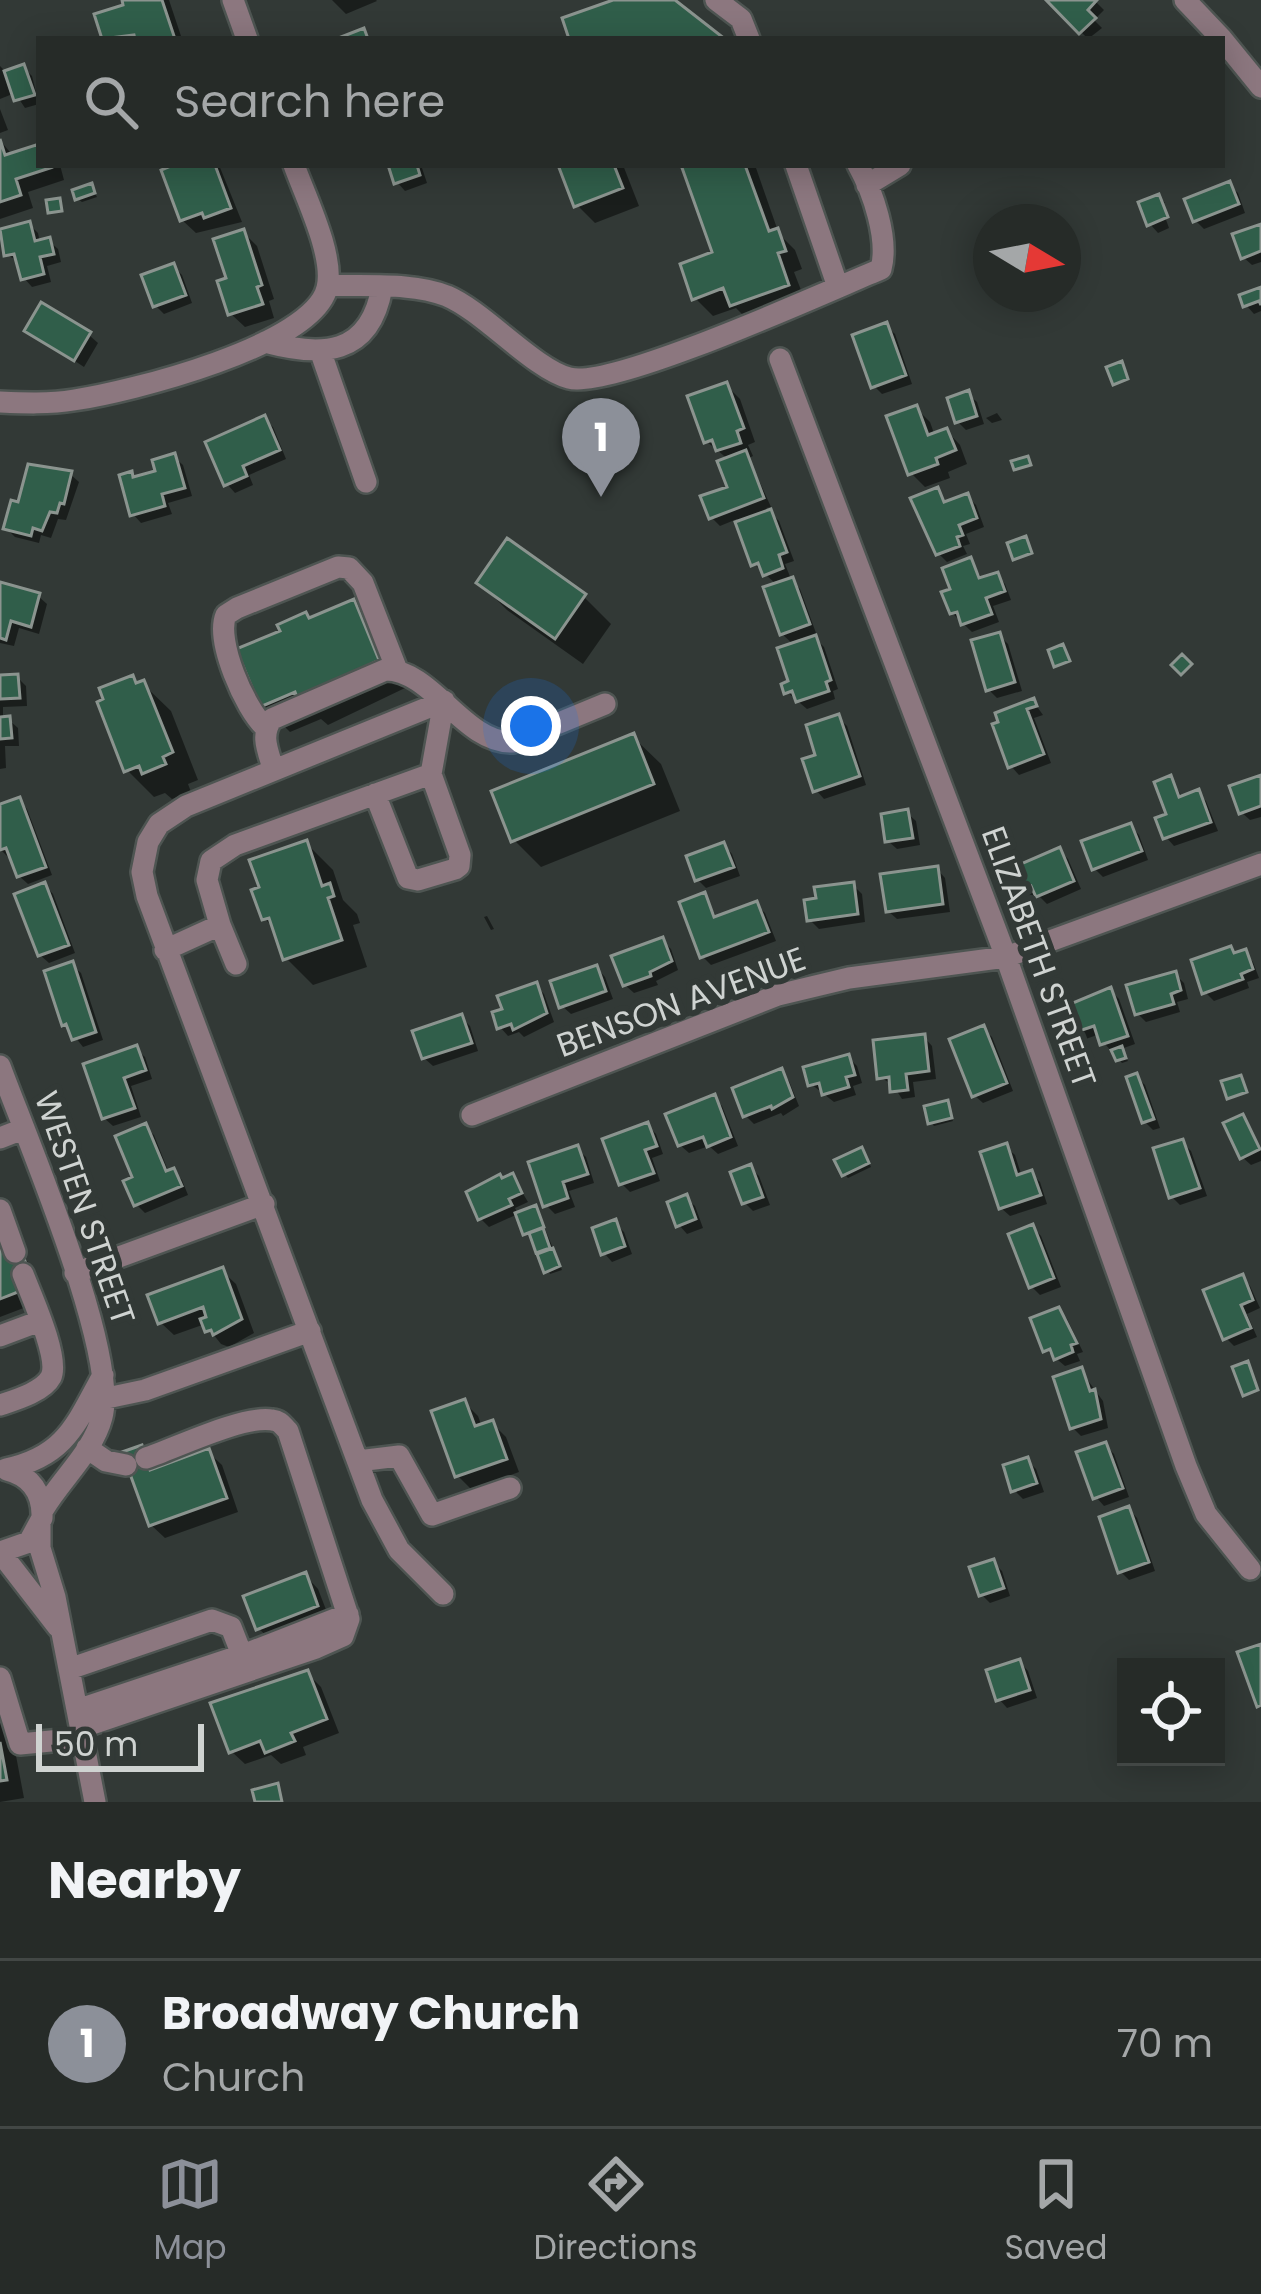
<!DOCTYPE html>
<html lang="en">
<head>
<meta charset="utf-8">
<style>
	:root { --surface:#262b28; --page:#2e3330; --text:#f1f3f6; --muted:#a4a7a8; --line:#424745; --accent:#8c9099 }
	body { margin:0; font-family:Poppins,sans-serif; background:var(--page); color:var(--text) }
	.controls { position:absolute; right:36px; bottom:36px; display:grid; overflow:hidden; border-radius:0px; box-shadow:0 6px 30px #0003 }
	.controls button { width:108px; height:108px; display:grid; place-items:center; padding:0; border:0; border-bottom:3px solid var(--line); background:var(--surface); color:var(--text); font:60px sans-serif }
	.compass { position:absolute; left:973px; top:204px; width:108px; height:108px; border-radius:50%; background:var(--surface); box-shadow:0 6px 30px #0003; rotate:100deg }
	.scale { position:absolute; left:36px; bottom:30px; width:168px; box-sizing:border-box; padding-left:12px; border:6px solid #cfd3d1; border-top:0; font-size:33px; line-height:42px; white-space:nowrap; color:#cfd3d1; -webkit-text-stroke:9px #323936; paint-order:stroke }
	.you { position:absolute; left:531px; top:726px; width:42px; height:42px; margin:-30px; border:9px solid #fff; border-radius:50%; background:#1a73e8; box-shadow:0 0 0 18px #1a73e833 }
	.badge { display:grid; place-items:center; width:78px; height:78px; border-radius:50%; background:var(--accent); color:#fff; font-size:39px; font-weight:700 }
	.pin { position:absolute; translate:-50% -99px; filter:drop-shadow(0 3px 6px #0008) }
	.pin::after { content:''; position:absolute; top:63px; width:42px; height:36px; background:inherit; clip-path:polygon(0 0,100% 0,50% 100%) }
	.list { margin:0; padding:0; list-style:none }
	h2 { display:flex; justify-content:space-between; align-items:center; height:156px; margin:0; padding:0 48px; font-size:51px }
	h2 small { font-size:39px; font-weight:400; color:var(--muted) }
	.list li { display:grid; grid-template-columns:78px 1fr auto; gap:36px; align-items:center; box-sizing:border-box; height:168px; padding:0 48px; border-top:3px solid var(--line) }
	.list b { display:block; font-size:45px; white-space:nowrap }
	.list p { margin:0; font-size:39px; white-space:nowrap; color:var(--muted) }
	.list em { font-size:39px; font-style:normal; color:var(--muted) }
	.icon { flex:none; width:66px; height:66px; fill:none; stroke:currentColor; stroke-width:2; stroke-linecap:round; stroke-linejoin:round }
	.map { position:relative; flex:none; width:1261px; height:1802px; overflow:hidden }
	.search { position:absolute; background:var(--surface); box-shadow:0 6px 30px #0003; left:36px; right:36px; top:36px; height:132px; display:flex; align-items:center; gap:30px; box-sizing:border-box; padding:0 42px; border-radius:0px; color:var(--muted); font-size:45px }
	.sheet { height:324px; background:var(--surface) }
	nav { display:flex; justify-content:space-around; align-items:center; box-sizing:border-box; height:168px; border-top:3px solid var(--line); background:var(--surface); font-size:33px; color:var(--muted) }
	nav a { display:grid; justify-items:center; gap:6px }
	nav .on { color:var(--accent) }
	.map>svg:first-child { display:block }
	.shadow { fill:#0007 }
	.building { fill:#305e4a; stroke:#8b948f; stroke-width:3 }
	.lines { fill:none; stroke-linecap:round; stroke-linejoin:round }
	.minor-casing { stroke:#4e5552; stroke-width:26 }
	.minor { stroke:#8c777f; stroke-width:21 }
	.labels { text-anchor:middle; dominant-baseline:central; stroke-width:12; stroke-linejoin:round; paint-order:stroke }
	.street-label { font-size:33px; fill:#cfd3d1; stroke:#323936 }
</style>
</head>
<body>
<div class="map">
<svg width="1261" height="1802" viewBox="0 0 1261 1802">
	<rect width="100%" height="100%" fill="#323936"/>
	<path class="shadow" d="M125,0H169L182,39H105L98,16L127,7Z
		M332,0H376L377,1L346,14Z
		M1050,0H1094L1104,10L1094,20L1102,28L1088,39Z
		M0,66L7,73L23,67L32,76L39,104L25,108L15,93L0,99Z
		M0,109L8,130L0,133Z
		M0,140L13,156L39,148V165H60L64,180L28,192L33,208L0,219Z
		M182,165H219L242,222L196,233L182,220Z
		M391,165H431L422,168L427,183L405,191L397,182Z
		M561,165H623L639,206L595,223L577,205Z
		M684,165H755L779,234L795,250L802,269L794,272L806,303L751,323L736,308L713,316L695,298L716,254Z
		M1229,185L1238,193L1245,213L1204,229L1195,220Z
		M91,186L97,197L82,202L78,199Z
		M1159,197L1165,203H1160L1169,228L1158,233L1150,224Z
		M29,224L38,233L40,243L49,241L58,249L61,262L47,266L51,282L32,287L24,278L20,262L7,255Z
		M1261,227V262L1252,265L1243,257Z
		M243,232L257,246L274,299L269,301L274,318L245,327L231,314L230,280Z
		M173,266L182,275L192,303L164,314L155,305Z
		M1261,291V311L1254,314L1246,305Z
		M886,326L895,334L912,384L882,394L874,386Z
		M28,330L89,335L98,343L84,367Z
		M726,385L740,399L755,442L748,445L753,456L749,458L771,507L766,508L779,521L794,561L785,564L791,579L800,589L816,633L812,635L824,647L838,689L833,691L835,699L807,709L787,692L792,683L794,645L782,634L777,585L754,564L737,519L720,526L711,517L731,488L729,460L706,441Z
		M968,394L977,402L984,424L966,430L957,421Z
		M916,408L930,422L935,436L947,431L960,445L967,464L948,472L950,478L925,487L911,473Z
		M997,413L1002,420L992,423L986,418Z
		M264,419L273,427L286,459L249,475L253,485L235,493L227,484Z
		M174,457L183,465L192,496L168,503L172,514L141,523L133,514L131,475L136,480L159,473Z
		M70,474L79,482L66,520L58,519L51,538L41,535L39,543L15,537L6,528L20,505Z
		M937,491L947,504L967,496L976,505L984,527L966,534L970,544L963,546L967,554L947,562L938,553Z
		M508,543L584,597L611,624L583,664L507,610L480,583Z
		M971,561L983,580L997,575L1005,584L1011,600L993,606L999,622L972,632L952,613L954,590Z
		M0,585L38,596L47,604L39,634L19,628L14,646L0,643Z
		M353,603L380,630L405,688L328,725L321,719L290,732L263,705L310,621Z
		M999,635L1008,644L1022,691L997,698L988,689Z
		M17,677L26,686L27,706L3,707V720H9L18,728L19,746H5L6,768L0,769V678Z
		M132,678L139,685L143,684L171,711L198,780L188,784L191,792L172,799L165,793L154,797L127,770Z
		M1033,701L1043,715L1034,718L1051,763L1019,775L1011,766L1002,723Z
		M838,717L847,726L866,785L824,799L816,790L819,757Z
		M633,737L661,764L680,811L541,867L514,840Z
		M1261,778V817L1250,820L1241,812Z
		M1171,779L1183,798L1198,793L1206,801L1218,831L1174,846L1166,837Z
		M19,800L27,809L52,875L28,884L19,876L12,857L9,858L0,849V807Z
		M907,813L916,821L920,845L897,849L888,841Z
		M1131,826L1139,835L1148,860L1103,877L1094,868Z
		M306,843L333,870L343,900L357,914L360,923L353,925L367,967L313,985L286,958L277,931L264,918Z
		M724,845L732,854L740,876L706,888L698,880Z
		M1060,851L1068,859L1081,889L1047,904L1038,895L1028,899L1019,891Z
		M937,869L945,878L950,912L897,919L888,911Z
		M45,885L53,894L75,953L49,963L40,955Z
		M853,885L862,894L865,922L819,929L810,920L819,901Z
		M704,896L718,919L757,905L765,913L776,941L711,965L703,957Z
		M487,916L494,929L491,930L484,917Z
		M662,940L671,949L678,970L656,981L658,985L634,993L625,985Z
		M1245,953L1253,962L1259,978L1247,982L1249,988L1214,1001L1205,992L1236,956Z
		M72,965L81,973L103,1040L83,1047L65,1024Z
		M597,968L605,977L613,999L571,1014L562,1006Z
		M1175,974L1184,983L1188,999L1177,1002L1180,1012L1146,1022L1137,1013Z
		M536,986L544,994L554,1022L524,1037L519,1032L508,1036L500,1027L505,1010Z
		M1111,991L1119,999L1135,1044L1121,1049L1128,1061L1122,1063L1097,1035L1072,1044L1064,1035Z
		M461,1017L470,1026L478,1051L433,1066L424,1058Z
		M983,1029L992,1037L1013,1091L983,1103L974,1095Z
		M924,1037L932,1046L936,1079L913,1082L915,1097L902,1099L893,1085L880,1077Z
		M136,1049L145,1057L152,1079L131,1086L141,1117L113,1126L104,1118Z
		M848,1057L857,1066L862,1083L853,1086L856,1095L834,1102L811,1084Z
		M781,1072L789,1081L799,1106L783,1116L781,1113L754,1124L745,1115Z
		M1136,1076L1145,1085L1160,1128L1153,1130L1145,1122Z
		M714,1098L722,1106L738,1146L718,1154L709,1146L689,1153L680,1145Z
		M947,1104L953,1121L934,1126L931,1122Z
		M1242,1117L1261,1147V1161L1251,1165L1242,1157Z
		M648,1126L656,1134L663,1154L652,1158L660,1181L630,1192L622,1184Z
		M145,1127L154,1135L169,1173L174,1171L182,1180L188,1195L145,1213L136,1204V1179Z
		M1182,1142L1191,1151L1207,1196L1180,1205L1171,1196Z
		M1006,1147L1015,1155L1022,1177L1032,1174L1040,1182L1047,1204L1010,1216L1001,1208Z
		M577,1149L586,1157L594,1183L569,1191L575,1207L555,1214L546,1205Z
		M865,1154L871,1167L848,1178L844,1174Z
		M750,1167L759,1176L770,1205L753,1211L745,1203Z
		M513,1177L528,1202L515,1208L518,1214L489,1227L480,1218L503,1181Z
		M686,1198L695,1206L703,1228L687,1234L679,1225Z
		M538,1212L562,1270L550,1274L533,1235L526,1233Z
		M0,1216L20,1254L33,1267L41,1286L29,1290L34,1304L0,1317Z
		M615,1223L624,1232L632,1254L612,1262L604,1253Z
		M1033,1227L1041,1236L1061,1287L1040,1295L1031,1286Z
		M222,1271L236,1284L254,1333L229,1347L221,1344L205,1324L174,1335L160,1322Z
		M1242,1277L1250,1286L1260,1308L1247,1314L1257,1337L1234,1346L1226,1338Z
		M1059,1310L1067,1319L1083,1352L1077,1354L1080,1361L1065,1366L1046,1350Z
		M1081,1371L1103,1401L1108,1428L1081,1436L1073,1428Z
		M464,1402L478,1416L482,1427L492,1423L506,1437L519,1472L471,1489L457,1475Z
		M1105,1445L1114,1454L1129,1497L1104,1506L1096,1497Z
		M208,1452L222,1465L238,1512L165,1538L151,1525L126,1454L154,1462L157,1470Z
		M1028,1461L1036,1469L1044,1492L1023,1499L1014,1490Z
		M1129,1509L1137,1518L1155,1571L1129,1580L1121,1572Z
		M993,1562L1002,1571L1010,1596L990,1603L981,1594Z
		M305,1575L318,1589L330,1620L272,1641L258,1628Z
		M1020,1662L1028,1671L1037,1698L1007,1708L999,1699Z
		M307,1673L321,1687L339,1733L303,1747L306,1755L281,1764L271,1755L245,1764L231,1751Z
		M0,1702L7,1708L24,1798L0,1802Z"/>
	<path class="building" d="M122,0H162L175,39H135L134,35L102,39L94,14L123,5Z
		M613,0H675L725,39H569L562,18Z
		M1046,0H1097L1088,10L1096,18L1079,34Z
		M364,28L368,39H336Z
		M24,64L35,95L14,101L4,71Z
		M0,139L5,155L39,144V165L53,167L16,179L21,195L0,202Z
		M173,165H215L231,208L204,218L202,213L180,221L161,170Z
		M388,165H417L420,175L394,184Z
		M558,165H614L623,188L574,207Z
		M681,165H745L769,231L778,228L786,251L778,253L789,285L730,306L723,288L692,300L680,264L712,252Z
		M1230,181L1239,204L1193,222L1184,199Z
		M92,183L95,193L75,200L72,190Z
		M1159,194L1168,217L1147,226L1138,202Z
		M60,198L62,211L48,213L46,200Z
		M30,221L35,241L50,237L54,254L40,257L44,274L21,280L14,254L4,256L0,229Z
		M1261,224V251L1241,259L1232,234Z
		M244,229L262,285L257,287L263,304L228,315L217,281L226,278L213,239Z
		M174,263L186,295L153,307L141,275Z
		M1261,287V305L1259,301L1243,307L1239,295Z
		M41,302L91,332L74,361L24,331Z
		M887,322L906,375L871,388L852,335Z
		M1122,361L1128,379L1113,385L1106,367Z
		M727,382L744,428L737,431L741,443L716,451L712,440L704,443L687,396Z
		M969,390L977,416L955,423L947,398Z
		M917,405L928,435L947,428L956,450L936,458L938,464L908,475L886,416Z
		M265,415L280,450L243,466L247,476L224,486L205,442Z
		M746,450L764,498L709,519L700,496L727,487L717,461Z
		M175,453L185,488L162,494L165,506L130,516L119,475L132,471L133,477L155,471L152,460Z
		M1028,456L1031,465L1014,470L1011,461Z
		M28,464L72,471L64,504L60,503L57,513L50,512L42,531L33,528L31,536L3,529L11,500L18,502Z
		M938,487L944,502L968,493L977,518L959,525L963,535L957,537L960,546L936,555L910,498Z
		M771,509L787,552L779,555L783,568L763,576L758,563L751,566L735,522Z
		M1026,536L1032,553L1013,560L1007,543Z
		M507,538L586,594L555,639L476,583Z
		M971,557L979,578L998,572L1005,591L986,598L992,614L961,625L957,612L950,614L941,592L950,589L942,568Z
		M793,577L810,624L780,635L763,587Z
		M0,582L40,593L31,627L11,621L6,640L0,638Z
		M354,599L379,660L298,700L295,692L260,707L236,649L280,631L277,625L306,612L309,618Z
		M1000,632L1015,682L986,691L971,640Z
		M816,635L831,680L826,682L829,691L796,702L792,691L784,694L781,684L788,681L777,648Z
		M1063,644L1070,661L1054,667L1048,650Z
		M1182,654L1192,664L1181,675L1171,665Z
		M18,674L20,698L0,699V675Z
		M133,675L136,683L144,680L173,752L163,757L166,764L142,774L139,766L124,772L97,702L103,699L99,688Z
		M1034,698L1037,706L1027,709L1044,754L1008,768L992,724L998,722L995,713Z
		M839,714L860,776L813,792L802,759L815,755L806,725Z
		M10,716L12,738L0,739V717Z
		M634,733L654,784L511,842L491,791Z
		M1171,775L1179,797L1199,789L1211,822L1163,839L1155,818L1166,814L1154,782Z
		M1261,775V806L1239,814L1229,786Z
		M20,797L46,867L17,877L6,848L0,850V804Z
		M908,809L913,838L885,842L881,814Z
		M1131,823L1142,851L1092,870L1081,841Z
		M307,840L322,886L330,883L334,896L328,898L342,940L283,960L269,918L262,920L251,890L259,887L249,860Z
		M724,842L734,867L695,881L686,856Z
		M1060,847L1074,881L1036,897L1031,886L1017,892L1007,870Z
		M938,866L943,904L886,912L880,874Z
		M45,882L69,945L38,956L14,894Z
		M854,882L858,914L807,921L804,900L816,898L814,887Z
		M705,892L714,917L757,901L769,932L700,958L679,902Z
		M663,937L672,961L650,972L651,976L623,986L611,956Z
		M1231,946L1234,953L1246,949L1253,969L1241,974L1243,979L1202,994L1191,960Z
		M73,961L96,1032L72,1040L66,1024L62,1026L44,971Z
		M597,965L606,991L559,1008L550,981Z
		M1176,971L1181,990L1171,994L1174,1004L1135,1015L1126,985Z
		M537,982L547,1013L513,1030L511,1024L497,1029L492,1012L502,1009L497,996Z
		M1111,987L1128,1036L1100,1045L1094,1026L1061,1037L1055,1017L1065,1014L1063,1007Z
		M462,1014L472,1043L422,1059L412,1031Z
		M984,1025L1007,1083L972,1097L949,1039Z
		M925,1034L929,1071L906,1074L908,1090L890,1092L889,1077L877,1079L873,1040Z
		M137,1045L146,1070L124,1078L135,1108L102,1119L83,1064Z
		M1122,1046L1126,1058L1116,1061L1111,1050Z
		M849,1054L855,1075L846,1077L849,1087L822,1095L819,1083L808,1086L803,1067Z
		M782,1068L793,1097L772,1109L771,1106L743,1117L732,1088Z
		M1137,1073L1154,1119L1142,1123L1126,1077Z
		M1241,1075L1247,1092L1227,1099L1221,1081Z
		M715,1094L731,1137L707,1147L703,1137L678,1146L665,1114Z
		M948,1100L952,1118L928,1124L924,1106Z
		M1243,1114L1260,1149L1240,1159L1223,1123Z
		M648,1122L657,1146L645,1150L654,1173L619,1185L602,1139Z
		M146,1123L166,1171L174,1168L182,1186L134,1206L123,1181L132,1177L115,1136Z
		M1183,1139L1200,1188L1169,1198L1153,1148Z
		M1007,1143L1017,1175L1032,1170L1041,1195L999,1209L980,1152Z
		M578,1145L588,1174L563,1182L568,1198L543,1207L528,1162Z
		M862,1147L869,1163L842,1176L834,1160Z
		M751,1164L763,1197L742,1204L730,1172Z
		M513,1173L522,1193L509,1199L512,1205L478,1220L466,1192L500,1174L502,1178Z
		M687,1194L696,1219L676,1227L667,1202Z
		M536,1205L544,1227L523,1235L515,1213Z
		M616,1219L625,1246L601,1255L592,1228Z
		M1033,1224L1054,1278L1029,1288L1008,1234Z
		M543,1228L550,1248L536,1253L529,1233Z
		M0,1231L21,1250L29,1272L23,1290L0,1299Z
		M553,1248L560,1266L544,1273L537,1254Z
		M223,1267L242,1319L213,1335L211,1330L205,1332L200,1319L206,1317L203,1307L158,1324L147,1295Z
		M1243,1274L1253,1300L1241,1305L1251,1328L1223,1340L1203,1290Z
		M1059,1307L1077,1343L1071,1345L1073,1352L1054,1360L1050,1349L1043,1352L1030,1318Z
		M1248,1361L1258,1390L1243,1396L1232,1367Z
		M1082,1367L1090,1391L1095,1389L1101,1419L1070,1429L1053,1377Z
		M465,1399L475,1426L493,1420L507,1459L455,1477L431,1411Z
		M1106,1442L1123,1488L1093,1499L1076,1452Z
		M142,1445L150,1470L209,1448L227,1498L149,1526L122,1452Z
		M1028,1457L1037,1483L1011,1492L1003,1465Z
		M1129,1506L1149,1562L1118,1573L1099,1517Z
		M994,1559L1004,1588L979,1596L969,1567Z
		M306,1572L318,1606L256,1630L243,1596Z
		M1261,1644V1705L1257,1707L1237,1652Z
		M1020,1659L1030,1690L996,1701L986,1670Z
		M308,1670L327,1719L291,1733L295,1741L265,1753L260,1741L229,1753L210,1703Z
		M0,1742L7,1780L0,1781Z
		M278,1783L282,1802H255L252,1790Z"/>
	<g class="lines">
		<defs>
			<path id="minor" d="M233,0L247,39
				M716,0L741,19L749,39
				M1185,0L1222,39
				M1222,39L1261,87
				M796,165L838,287
				M867,185L900,165
				M328,285C365,287 411,282 447,296C483,311 534,369 569,378C612,390 830,290 881,269C889,239 873,192 858,165
				M265,342C321,357 370,357 382,287
				M321,353L366,482
				M780,359L1006,957L1186,1466L1206,1514L1250,1569
				M0,402C24,403 49,404 74,400C129,392 313,346 327,288C335,256 305,196 294,165
				M265,727C245,709 215,640 226,615L237,608L338,567L349,568L363,583L397,670
				M273,768C268,751 260,735 272,719L385,670C432,669 464,744 513,742L605,704
				M375,794L408,878L418,880L455,869L459,866L460,855L431,774
				M220,925L207,880L211,861L235,845L431,774L444,701
				M165,950L220,925L236,964
				M0,1066C26,1137 119,1353 102,1417C93,1452 61,1479 43,1510
				M472,1115L778,995L849,978L1006,957L1261,864
				M0,1138L23,1129
				M0,1210L15,1252
				M75,1273L264,1204
				M0,1336L40,1321
				M107,1398L145,1390L310,1331
				M0,1405C15,1400 43,1392 51,1377C60,1358 31,1295 23,1274
				M87,1448L106,1461L126,1465
				M358,1461L399,1456L432,1515L510,1488
				M6,1469C66,1456 76,1424 103,1375
				M40,1525V1548L55,1597L95,1802
				M0,1552L29,1542L42,1518C43,1493 31,1476 7,1470
				M0,1552L58,1627
				M443,1594L399,1550L372,1500L147,896L142,872L148,842L159,824L186,806L444,701
				M69,1669L212,1620L231,1627L242,1655
				M0,1678L20,1744L82,1738
				M77,1710L248,1653L348,1614
				M80,1728L316,1648L343,1636L349,1619L288,1431C282,1425 281,1421 272,1420C243,1415 176,1448 146,1458"/>
		</defs>
		<use href="#minor" class="minor-casing"/>
		<use href="#minor" class="minor"/>
	</g>
	<g class="labels">
		<g class="street-label">
			<text transform="translate(1039 957) rotate(70)">ELIZABETH STREET</text>
			<text transform="translate(681 1002) rotate(-20)">BENSON AVENUE</text>
			<text transform="translate(85 1208) rotate(71)">WESTEN STREET</text>
		</g>
	</g>
</svg>
<div class="controls">
<button><svg class="icon" aria-label="locate" viewBox="0 0 24 24"><circle cx="12" cy="12" r="6"/><path d="M12 2v4M12 18v4M2 12h4M18 12h4"/></svg></button>
</div>
<svg class="compass" viewBox="-18 -18 36 36"><path d="M0-13l5 13h-10z" fill="#e53935"/><path d="M0 13l5-13h-10z" fill="#a4a7a8"/></svg>
<div class="scale">50 m</div>
<div class="you"></div>
<div class="pin badge" style="left:601px;top:497px">1</div>
<div class="search"><svg class="icon" aria-label="search" viewBox="0 0 24 24"><circle cx="10" cy="10" r="6"/><path d="M15 15l6 6"/></svg>Search here</div>
</div>
<section class="sheet">
<h2>Nearby<small></small></h2>
<ul class="list">
<li><span class="badge">1</span><div><b>Broadway Church</b><p>Church</p></div><em>70 m</em></li>
</ul>
</section>
<nav>
<a class="on"><svg class="icon" aria-label="map" viewBox="0 0 24 24"><path d="M3 6l6-2 6 2 6-2v14l-6 2-6-2-6 2zM9 4v14M15 6v14"/></svg>Map</a>
<a><svg class="icon" aria-label="directions" viewBox="0 0 24 24"><path d="M12 3l9 9-9 9-9-9zM9 14v-3h6M13 9l2 2-2 2"/></svg>Directions</a>
<a><svg class="icon" aria-label="saved" viewBox="0 0 24 24"><path d="M7 4h10v16l-5-4-5 4z"/></svg>Saved</a>
</nav>
</body>
</html>
